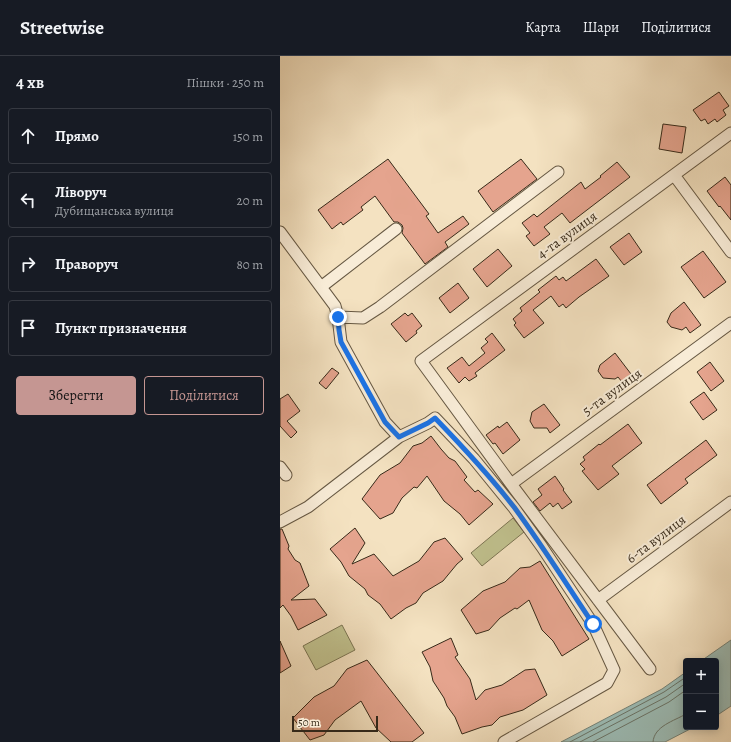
<!DOCTYPE html>
<html lang="uk">
<head>
<meta charset="utf-8">
<style>
	:root { --surface:#171b24; --page:#20242c; --text:#f1f3f6; --muted:#9ea1a6; --line:#363941; --accent:#c59692 }
	body { margin:0; font-family:Alegreya,serif; background:var(--page); color:var(--text) }
	.controls { position:absolute; right:12px; bottom:12px; display:grid; overflow:hidden; border-radius:4px; box-shadow:0 2px 10px #0003 }
	.controls button { width:36px; height:36px; display:grid; place-items:center; padding:0; border:0; border-bottom:1px solid var(--line); background:var(--surface); color:var(--text); font:20px sans-serif }
	.scale { position:absolute; left:12px; bottom:10px; width:86px; box-sizing:border-box; padding-left:4px; border:2px solid #372a19; border-top:0; font-size:11px; line-height:14px; white-space:nowrap; color:#372a19; -webkit-text-stroke:3px #f8ecd7; paint-order:stroke }
	.stop { position:absolute; width:12px; height:12px; margin:-9px; border:3px solid #1a73e8; border-radius:50%; background:#fff }
	.stop.end { background:#1a73e8; border-color:#fff; box-shadow:0 1px 4px #0008 }
	.list { margin:0; padding:0; list-style:none }
	h2 { display:flex; justify-content:space-between; align-items:center; height:52px; margin:0; padding:0 16px; font-size:17px }
	h2 small { font-size:13px; font-weight:400; color:var(--muted) }
	.list li { display:grid; grid-template-columns:26px 1fr auto; gap:12px; align-items:center; box-sizing:border-box; height:56px; margin:0 8px 8px; padding:0 8px; border:1px solid var(--line); border-radius:4px }
	.list b { display:block; font-size:15px; white-space:nowrap }
	.list p { margin:0; font-size:13px; white-space:nowrap; color:var(--muted) }
	.list em { font-size:13px; font-style:normal; color:var(--muted) }
	.actions { display:flex; gap:8px; padding:12px 16px }
	.actions a { flex:1; padding:9px 0; border:1px solid var(--accent); border-radius:4px; text-align:center; font-size:14px; color:var(--accent) }
	.actions .main { background:var(--accent); color:#111 }
	.icon { flex:none; width:22px; height:22px; fill:none; stroke:currentColor; stroke-width:2; stroke-linecap:round; stroke-linejoin:round }
	.map { position:relative; flex:none; width:451px; height:686px; overflow:hidden }
	header { display:flex; align-items:center; gap:24px; box-sizing:border-box; height:56px; padding:0 20px; background:var(--surface); border-bottom:1px solid var(--line) }
	header strong { font-size:19px }
	nav { display:flex; gap:22px; margin-inline-start:auto; font-size:14px }
	main { display:flex }
	aside { flex:1; background:var(--surface) }
	.map>svg:first-child { display:block }
	.green { fill:#c1c28f; stroke:#7c7654 }
	.water { fill:#9cbdb7; stroke:#748278 }
	.lines { fill:none; stroke-linecap:round; stroke-linejoin:round }
	.shore { stroke:#6a7468; stroke-width:1 }
	.building { fill:#e5a48e; stroke:#372a19 }
	.minor-casing { stroke:#665843; stroke-width:13 }
	.minor { stroke:#f8ecd7; stroke-width:11 }
	.route { stroke:#1a73e8; stroke-width:5 }
	.labels { text-anchor:middle; dominant-baseline:central; stroke-width:4; stroke-linejoin:round; paint-order:stroke }
	.street-label { font-size:14px; fill:#372a19; stroke:#f8ecd7 }
</style>
</head>
<body>
<header>
<strong>Streetwise</strong>
<nav><a>Карта</a><a>Шари</a><a>Поділитися</a></nav>
</header>
<main>
<aside>
<h2>4 хв<small>Пішки · 250 m</small></h2>
<ul class="list">
<li><svg class="icon" aria-label="ahead" viewBox="0 0 24 24"><path d="M12 20V5M6 11l6-6 6 6"/></svg><div><b>Прямо</b></div><em>150 m</em></li>
<li><svg class="icon" aria-label="left" viewBox="0 0 24 24"><path d="M17 20v-9H6M10 6l-5 5 5 5"/></svg><div><b>Ліворуч</b><p>Дубищанська вулиця</p></div><em>20 m</em></li>
<li><svg class="icon" aria-label="right" viewBox="0 0 24 24"><path d="M7 20v-9h11M14 6l5 5-5 5"/></svg><div><b>Праворуч</b></div><em>80 m</em></li>
<li><svg class="icon" aria-label="arrive" viewBox="0 0 24 24"><path d="M6 21V4h12l-3 4 3 4H6"/></svg><div><b>Пункт призначення</b></div></li>
</ul>
<div class="actions"><a class="main">Зберегти</a><a>Поділитися</a></div>
</aside>
<div class="map">
<svg width="451" height="686" viewBox="0 0 451 686">
	<rect width="100%" height="100%" fill="#f4e2c1"/>
	<filter id="stains"><feTurbulence type="fractalNoise" baseFrequency=".005" numOctaves="4"/><feColorMatrix values="0 0 0 0 .2 0 0 0 0 .09 0 0 0 0 .02 0 0 0 .5 -.17"/></filter>
	<radialGradient id="worn" r=".72"><stop offset=".6" stop-color="#630" stop-opacity="0"/><stop offset="1" stop-color="#630" stop-opacity=".3"/></radialGradient>
	<path class="green" d="M233,462L244,476L202,510L191,497Z
		M62,569L75,594L36,614L23,590Z"/>
	<path class="water" d="M451,584V650L436,660V605H421Z
		M406,616V671H414L385,686H281L382,633Z"/>
	<g class="lines">
		<path class="shore" d="M290,686L384,636L406,621
			M300,686L386,641L406,627
			M313,686L389,646L406,634
			M373,686C374,670 394,665 406,658"/>
	</g>
	<path class="building" d="M439,36L449,50L443,54L446,59L437,66L435,63L428,68L425,63L421,65L413,54Z
		M383,68L406,71L402,97L379,93Z
		M108,103L149,158L146,160L158,177L183,160L189,168L165,186L168,191L145,208L122,177L123,172L122,169L118,166H114L95,140L81,151L83,154L63,169L61,166L52,173L38,154Z
		M241,103L257,123L213,156L198,135Z
		M337,106L350,121L290,167L282,157L264,171L270,178L254,190L246,180L250,177L242,167L254,158L257,161L301,126L305,133L321,121L320,120Z
		M445,121L451,129V164L440,150L439,151L427,135Z
		M349,177L362,196L344,209L330,191Z
		M218,193L232,210L207,231L193,213Z
		M423,195L446,226L424,242L401,211Z
		M316,203L329,220L299,241L286,252L283,248L279,251L271,240L253,254L264,267L244,282L234,269L236,267L233,263L242,255L240,252L260,236L258,234L276,220L279,224L283,221L286,225Z
		M178,227L189,242L170,257L159,242Z
		M404,246L421,269L410,277L406,271L402,274L391,271L387,266L391,257Z
		M125,257L128,260L132,257L142,270L136,275L137,277L126,286L111,268Z
		M212,277L225,294L195,317L197,320L189,325L185,321L179,327L167,312L182,301L189,310L205,297L201,292L208,286L205,283Z
		M335,297L351,318L342,326L338,321L335,323L323,322L318,315L320,309Z
		M430,306L444,325L431,335L417,316Z
		M52,312L59,317L46,333L39,327Z
		M424,336L437,354L423,364L410,346Z
		M8,338L20,355L7,365L17,376L11,382L0,370V343Z
		M264,348L280,369L270,377L267,372H254L250,365L252,356Z
		M227,366L240,384L223,398L215,387L213,388L206,379L218,370L219,372Z
		M348,368L362,387L332,410L339,418L318,434L302,415L305,413L300,408L305,404L303,401L319,388L320,389Z
		M151,380L161,393L169,402L175,405L187,421L184,424L195,436L198,434L213,448L189,469L180,458L164,445L147,420L137,432L134,431L122,442L113,457L100,463L82,443L100,419L120,407L133,390L142,387Z
		M426,384L437,399L405,423L408,427L381,448L367,429Z
		M275,420L284,433L283,434L292,446L282,453L278,447L273,451L270,447L260,455L253,446L262,439L258,433Z
		M75,472L85,487L72,508L94,498L113,520L139,505L154,486L165,482L183,503L177,508L163,525L143,537L136,547L126,552L111,563L100,548L88,539L85,533L69,520L61,506L50,493Z
		M0,473H2L9,490L8,493L15,504L20,507L29,530L11,544L35,543L47,559L18,574L11,560L3,549L0,552Z
		M260,505L309,583L282,600L273,585L262,574L249,544L237,553L235,552L220,562L209,574L196,578L181,554L203,535L225,526L240,512L250,511Z
		M171,582L178,599L175,601L190,623L196,644L205,634L222,629L245,614L255,613L267,639L243,654L220,661L212,669L202,671L182,678L175,661L167,650L164,642L153,625L150,611L142,596Z
		M0,585L11,610L0,617Z
		M87,604L144,677L132,686H111L96,672L81,645L55,664L44,679L30,684L13,662L34,641L54,630L67,613Z"/>
	<g class="lines">
		<defs>
			<path id="minor" d="M394,119L451,196
				M0,176L55,250L58,261L61,286L105,366L119,381
				M41,231L116,173
				M58,261L83,262L100,251L278,116
				M0,411L6,419
				M231,428L451,267
				M0,466L28,451L119,381L148,367L155,362L194,403L234,452L262,491L313,568L334,614L327,627L224,686
				M318,544L451,446
				M370,613L231,428L141,305L451,77"/>
		</defs>
		<use href="#minor" class="minor-casing"/>
		<use href="#minor" class="minor"/>
	</g>
	<g class="lines">
		<path class="route" d="M58,261L59,274L61,286L105,366L119,381L148,367L155,362C183,391 210,420 234,451C262,489 287,529 313,568"/>
	</g>
	<g class="labels">
		<g class="street-label">
			<text transform="translate(287 179) rotate(-36)">4-та вулиця</text>
			<text transform="translate(332 336) rotate(-36)">5-та вулиця</text>
			<text transform="translate(376 483) rotate(-37)">6-та вулиця</text>
		</g>
	</g>
	<rect width="100%" height="100%" filter="url(#stains)"/>
	<rect width="100%" height="100%" fill="url(#worn)"/>
</svg>
<div class="controls">
<button>+</button>
<button>−</button>
</div>
<div class="scale">50 m</div>
<div class="stop" style="left:313px;top:568px"></div>
<div class="stop end" style="left:58px;top:261px"></div>
</div>
</main>
</body>
</html>
